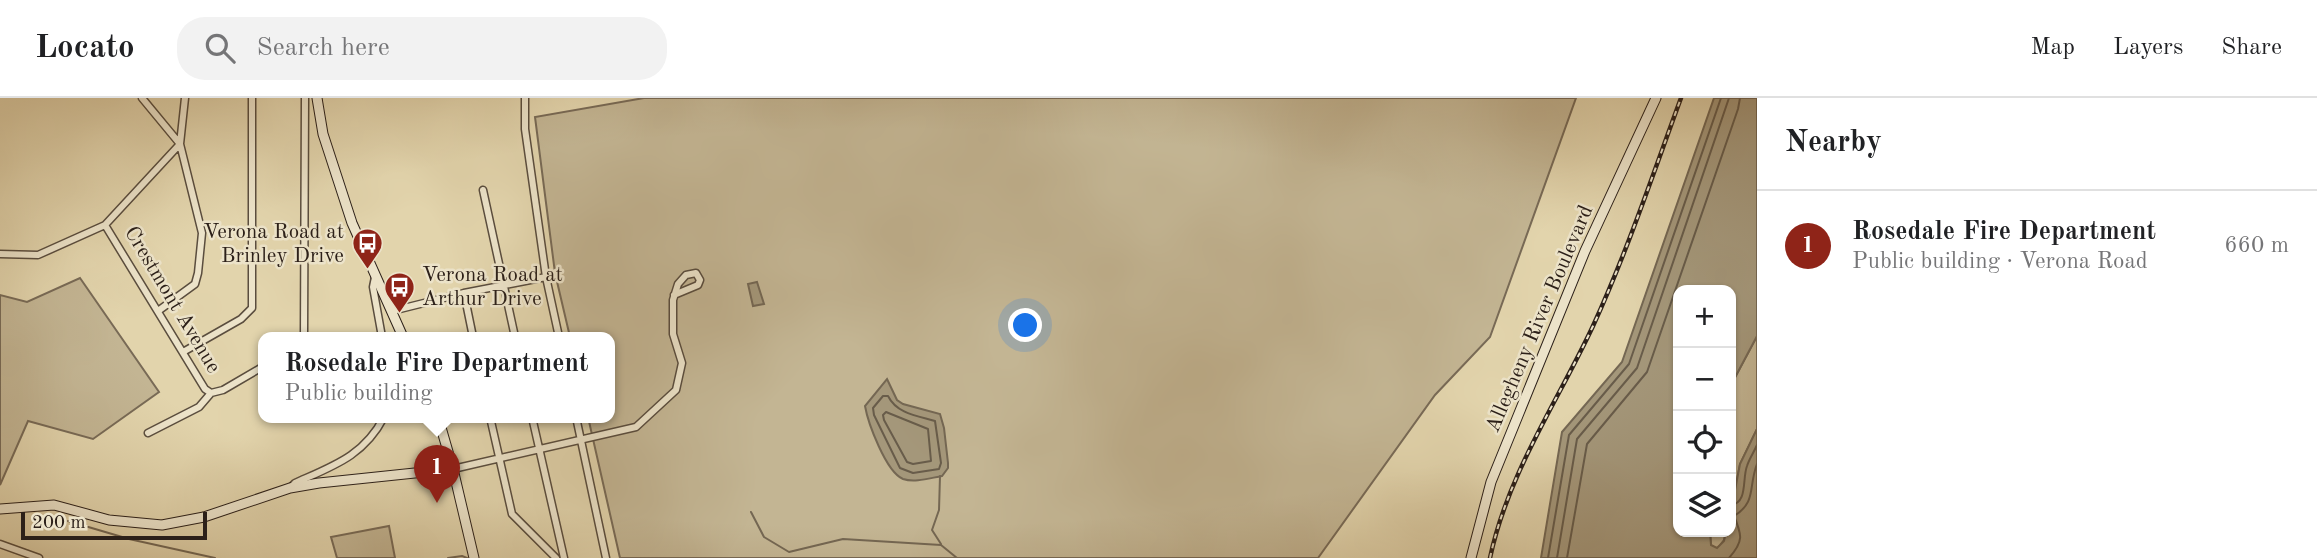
<!DOCTYPE html>
<html lang="en">
<head>
<meta charset="utf-8">
<style>
	:root { --surface:#fff; --page:#f2f2f2; --text:#202124; --muted:#757577; --line:#e0e0e0; --accent:#8f2418 }
	body { margin:0; font-family:"Old Standard TT",serif; background:var(--page); color:var(--text) }
	.controls { position:absolute; right:21px; bottom:21px; display:grid; overflow:hidden; border-radius:14px; box-shadow:0 2px 5px #0004 }
	.controls button { width:63px; height:63px; display:grid; place-items:center; padding:0; border:0; border-bottom:2px solid var(--line); background:var(--surface); color:var(--text); font:35px sans-serif }
	.scale { position:absolute; left:21px; bottom:18px; width:186px; box-sizing:border-box; padding-left:7px; border:4px solid #2c2019; border-top:0; font-size:19px; line-height:24px; white-space:nowrap; color:#2c2019; -webkit-text-stroke:5px #ece3c9; paint-order:stroke }
	.you { position:absolute; left:1026px; top:228px; width:24px; height:24px; margin:-18px; border:5px solid #fff; border-radius:50%; background:#1a73e8; box-shadow:0 0 0 10px #1a73e833 }
	.badge { display:grid; place-items:center; width:46px; height:46px; border-radius:50%; background:var(--accent); color:#fff; font-size:23px; font-weight:700 }
	.pin { position:absolute; translate:-50% -58px; filter:drop-shadow(0 2px 4px #0008) }
	.pin::after { content:''; position:absolute; top:37px; width:24px; height:21px; background:inherit; clip-path:polygon(0 0,100% 0,50% 100%) }
	.popup { position:absolute; left:258px; top:234px; width:357px; height:91px; box-sizing:border-box; display:grid; place-content:center; border-radius:14px; background:var(--surface); filter:drop-shadow(0 2px 5px #0005); font-size:23px; white-space:nowrap; color:var(--muted) }
	.popup b { font-size:26px; color:var(--text) }
	.popup::after { content:''; position:absolute; left:50%; top:100%; margin-left:-14px; border:14px solid transparent; border-top-color:var(--surface) }
	.list { margin:0; padding:0; list-style:none }
	h2 { display:flex; justify-content:space-between; align-items:center; height:91px; margin:0; padding:0 28px; font-size:30px }
	h2 small { font-size:23px; font-weight:400; color:var(--muted) }
	.list li { display:grid; grid-template-columns:46px 1fr auto; gap:21px; align-items:center; box-sizing:border-box; height:112px; padding:0 28px; border-top:2px solid var(--line) }
	.list b { display:block; font-size:26px; white-space:nowrap }
	.list p { margin:0; font-size:23px; white-space:nowrap; color:var(--muted) }
	.list em { font-size:23px; font-style:normal; color:var(--muted) }
	.icon { flex:none; width:38px; height:38px; fill:none; stroke:currentColor; stroke-width:2; stroke-linecap:round; stroke-linejoin:round }
	.map { position:relative; flex:none; width:1757px; height:460px; overflow:hidden }
	header { display:flex; align-items:center; gap:42px; box-sizing:border-box; height:98px; padding:0 35px; background:var(--surface); border-bottom:2px solid var(--line) }
	header strong { font-size:33px }
	nav { display:flex; gap:38px; margin-inline-start:auto; font-size:24px }
	.search { width:490px; height:63px; background:var(--page); display:flex; align-items:center; gap:18px; box-sizing:border-box; padding:0 24px; border-radius:28px; color:var(--muted); font-size:26px }
	main { display:flex }
	aside { flex:1; background:var(--surface) }
	.map>svg:first-child { display:block }
	.green { fill:#c3b593; stroke:#786a56; stroke-width:2 }
	.water { fill:#a4977a; stroke:#746753; stroke-width:2 }
	.lines { fill:none; stroke-linecap:round; stroke-linejoin:round }
	.shore { stroke:#685c4a; stroke-width:2 }
	.stream { stroke:#746753; stroke-width:2 }
	.street-casing { stroke:#5a4d3e; stroke-width:9 }
	.secondary-casing { stroke:#2c2019; stroke-width:11 }
	.street { stroke:#ece3c9; stroke-width:6 }
	.secondary { stroke:#ece3c9; stroke-width:9 }
	.rail-casing { stroke:#2c2019; stroke-width:4.5 }
	.rail { stroke:#ece3c9; stroke-width:2; stroke-dasharray:5; stroke-linecap:butt }
	.labels { text-anchor:middle; dominant-baseline:central; stroke-width:5; stroke-linejoin:round; paint-order:stroke }
	.poi-label { font-size:21px; fill:#2c2019; stroke:#ece3c9; text-anchor:end }
	.street-label { font-size:21px; fill:#2c2019; stroke:#ece3c9 }
</style>
</head>
<body>
<header>
<strong>Locato</strong>
<div class="search"><svg class="icon" aria-label="search" viewBox="0 0 24 24"><circle cx="10" cy="10" r="6"/><path d="M15 15l6 6"/></svg>Search here</div>
<nav><a>Map</a><a>Layers</a><a>Share</a></nav>
</header>
<main>
<div class="map">
<svg width="1757" height="460" viewBox="0 0 1757 460">
	<rect width="100%" height="100%" fill="#e2d4ac"/>
	<filter id="stains"><feTurbulence type="fractalNoise" baseFrequency=".00286" numOctaves="4"/><feColorMatrix values="0 0 0 0 .2 0 0 0 0 .09 0 0 0 0 .02 0 0 0 .5 -.17"/></filter>
	<radialGradient id="worn" r=".72"><stop offset=".6" stop-color="#630" stop-opacity="0"/><stop offset="1" stop-color="#630" stop-opacity=".3"/></radialGradient>
	<path class="green" d="M644,0H1576L1490,239L1435,297L1318,460H620L588,319H610V239H570L555,175L535,19Z
		M80,180L159,294L93,341L28,323L0,387V197L27,204Z
		M1757,238V331L1740,366L1731,413V287Z
		M389,428L395,460H337L331,439Z
		M1710,434H1726L1724,442L1717,451L1711,447Z"/>
	<path class="water" d="M1714,0H1757V238L1731,287V192H1678V434H1710L1711,447L1717,450L1724,443L1726,434H1731V413L1740,366L1757,331V460H1541L1562,334L1622,264Z
		M757,184L764,206L753,208L748,186Z
		M887,281L897,302L903,306L940,316L944,330L948,365V370L942,378C930,380 915,385 903,381C886,374 868,325 865,308Z"/>
	<g class="lines">
		<path class="shore" d="M883,298H888C897,316 918,318 935,323L941,365L939,371L913,375L900,370L874,317L873,310Z
			M886,314L928,331L931,363L913,366L907,364L884,322L883,317Z
			M1731,407C1748,405 1742,381 1747,368C1749,361 1754,354 1757,347
			M1548,460L1569,337L1629,266L1721,0
			M1557,460L1577,341L1637,270L1729,0
			M1567,460L1587,346L1647,274L1738,11L1740,0
			M1729,460C1744,443 1742,437 1734,418C1757,404 1748,389 1757,366"/>
		<path class="stream" d="M940,378L939,412L932,432L941,446
			M751,414L764,439L789,454L843,441L941,447L957,460
			M68,423L129,441L215,460
			M448,460L462,458L467,460"/>
		<defs>
			<path id="street" d="M142,0L180,46L202,135L198,175L195,186L158,213
				M525,0V31L546,179L559,239
				M483,92L515,239
				M105,127L205,291L211,295
				M0,156L38,157L105,127L180,46L185,0
				M375,179L373,189L382,239
				M464,195L473,239
				M392,213L464,195L546,179
				M304,239L305,0
				M183,254L241,221L252,210V0
				M490,319L512,416L556,460
				M532,319L564,460
				M576,319L606,460
				M148,335L199,309L211,295L223,292L264,268
				M453,371L636,329L676,292L682,265L673,236V202L678,186L686,177L696,175L700,182L698,187L674,197
				M290,390L295,385C333,368 364,358 384,319
				M0,446L39,460"/>
			<path id="secondary" d="M317,0L323,36L352,125L403,239
				M438,319L453,371L474,460
				M0,411L54,407L109,422L162,427L204,419L290,390L319,385L453,371
				M1471,460L1491,384L1585,153L1656,0"/>
		</defs>
		<use href="#street" class="street-casing"/>
		<use href="#secondary" class="secondary-casing"/>
		<use href="#street" class="street"/>
		<use href="#secondary" class="secondary"/>
		<defs>
			<path id="rail" d="M1490,460C1508,375 1557,305 1593,228C1627,154 1653,76 1681,0"/>
		</defs>
		<use href="#rail" class="rail-casing"/>
		<use href="#rail" class="rail"/>
	</g>
	<defs>
		<symbol id="bus-pin" viewBox="-11 -11 22 30"><path d="M0 17L-7.5 6A9.5 9.5 0 1 1 7.5 6Z" fill="#8f2418" stroke="#ece3c9"/><path d="M-5-6H5V4H4V6H2V4H-2V6H-4V4H-5ZM-3.5-4V0h7V-4ZM-3.5 1.2v1.5H-2V1.2ZM2 1.2v1.5H3.5V1.2Z" fill="#fff"/></symbol>
	</defs>
	<g fill-rule="evenodd">
		<use href="#bus-pin" x="350" y="128" width="35" height="47"/>
		<use href="#bus-pin" x="382" y="172" width="35" height="47"/>
	</g>
	<g class="labels">
		<g class="poi-label">
			<text x="344" y="134">Verona Road at<tspan x="344" dy="24">Brinley Drive</tspan></text>
			<text x="422" y="177" text-anchor="start">Verona Road at<tspan x="422" dy="24">Arthur Drive</tspan></text>
		</g>
		<g class="street-label">
			<text transform="translate(172 202) rotate(59)">Crestmont Avenue</text>
			<text transform="translate(1540 221) rotate(-67)">Allegheny River Boulevard</text>
		</g>
	</g>
	<rect width="100%" height="100%" filter="url(#stains)"/>
	<rect width="100%" height="100%" fill="url(#worn)"/>
</svg>
<div class="controls">
<button>+</button>
<button>−</button>
<button><svg class="icon" aria-label="locate" viewBox="0 0 24 24"><circle cx="12" cy="12" r="6"/><path d="M12 2v4M12 18v4M2 12h4M18 12h4"/></svg></button>
<button><svg class="icon" aria-label="layers" viewBox="0 0 24 24"><path d="M12 4l9 5-9 5-9-5zM3 14l9 5 9-5"/></svg></button>
</div>
<div class="scale">200 m</div>
<div class="you"></div>
<div class="pin badge" style="left:437px;top:405px">1</div>
<div class="popup"><b>Rosedale Fire Department</b>Public building</div>
</div>
<aside>
<h2>Nearby<small></small></h2>
<ul class="list">
<li><span class="badge">1</span><div><b>Rosedale Fire Department</b><p>Public building · Verona Road</p></div><em>660 m</em></li>
</ul>
</aside>
</main>
</body>
</html>
